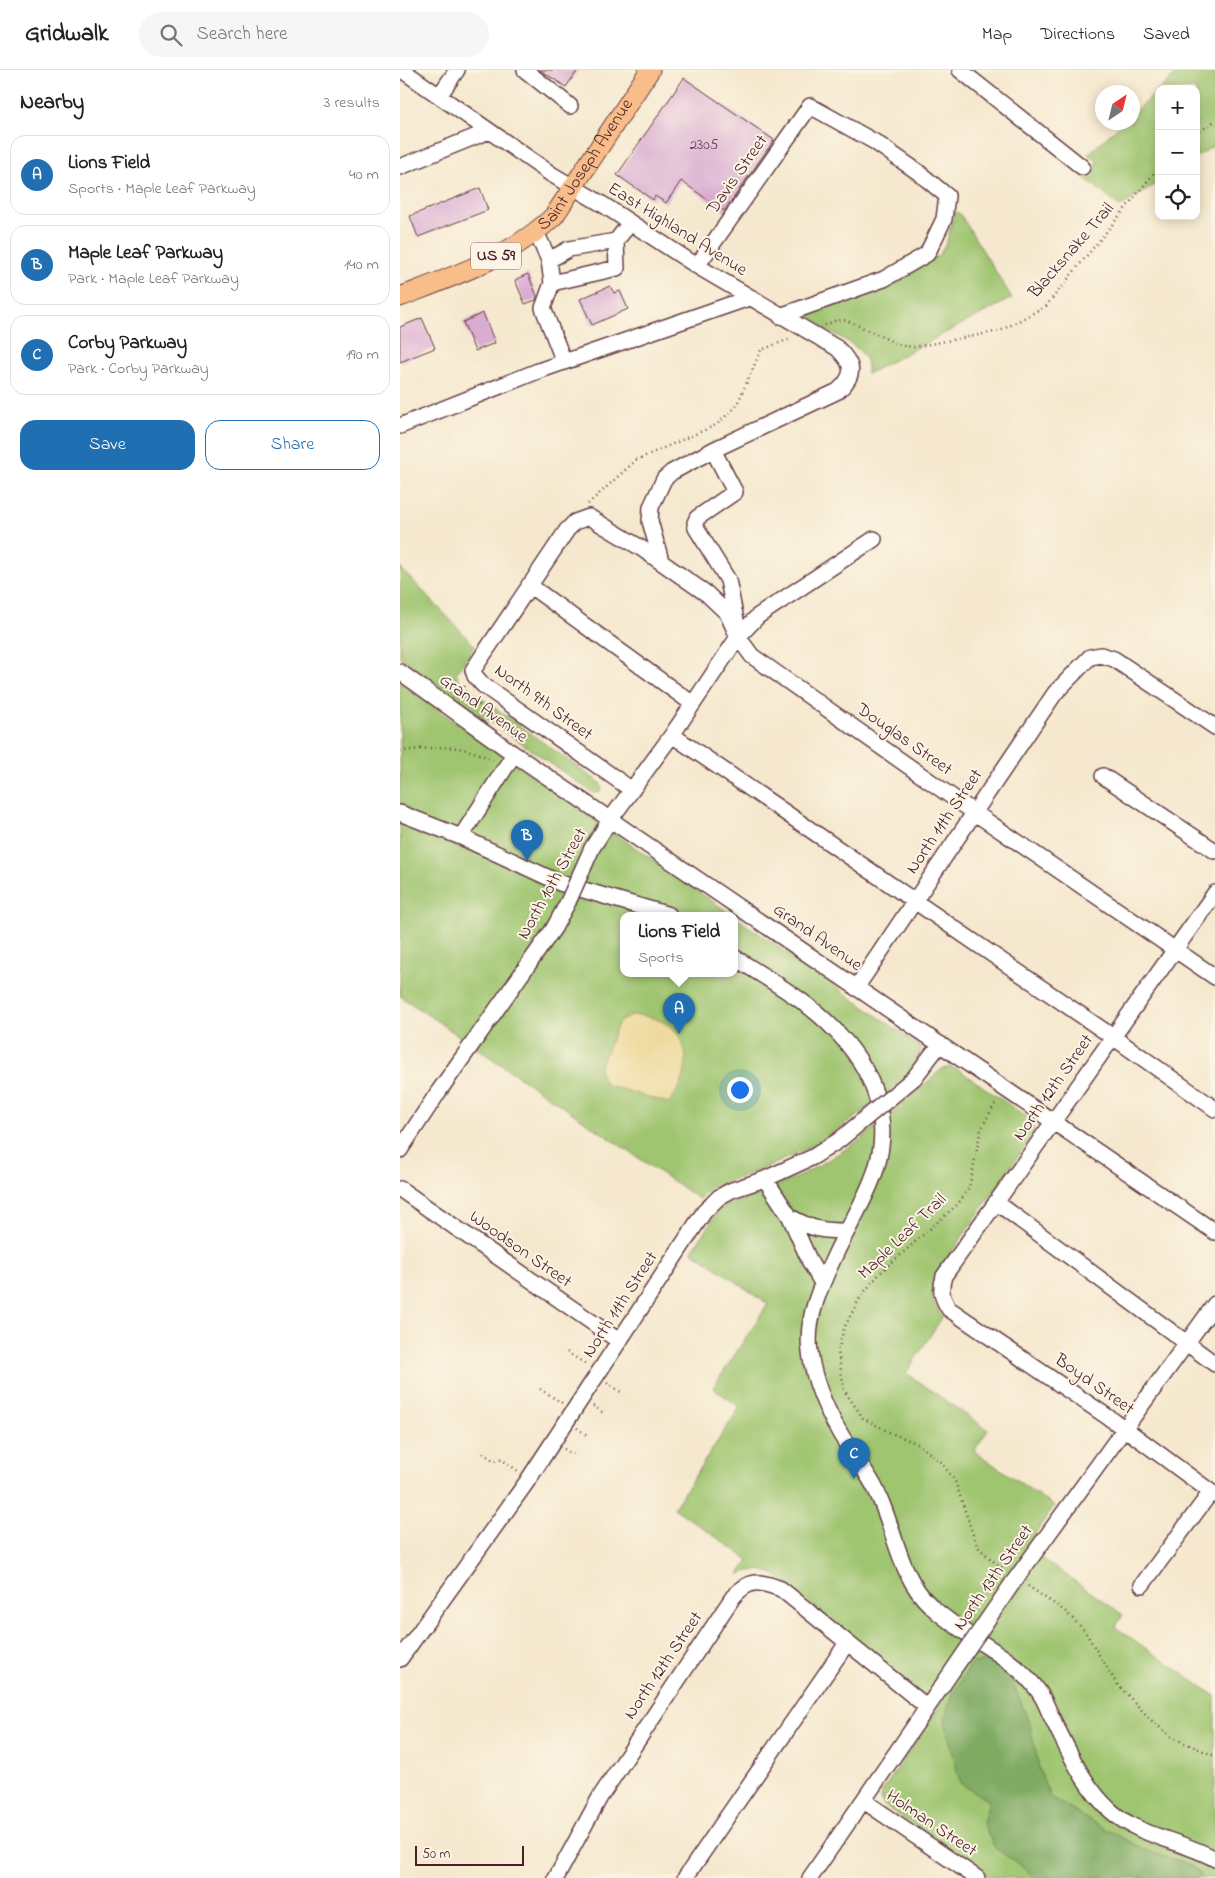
<!DOCTYPE html>
<html lang="en">
<head>
<meta charset="utf-8">
<style>
	:root { --surface:#fff; --page:#f6f6f6; --text:#222; --muted:#767676; --line:#e0e0e0; --accent:#1f6fb2 }
	body { margin:0; font-family:"Indie Flower",sans-serif; background:var(--page); color:var(--text) }
	.controls { position:absolute; right:15px; top:15px; display:grid; overflow:hidden; border-radius:10px; box-shadow:0 2px 12px #0003 }
	.controls button { width:45px; height:45px; display:grid; place-items:center; padding:0; border:0; border-bottom:1px solid var(--line); background:var(--surface); color:var(--text); font:25px sans-serif }
	.compass { position:absolute; left:695px; top:15px; width:45px; height:45px; border-radius:50%; background:var(--surface); box-shadow:0 2px 12px #0003; rotate:35deg }
	.scale { position:absolute; left:15px; bottom:12px; width:109px; box-sizing:border-box; padding-left:5px; border:2px solid #4a1f2b; border-top:0; font-size:14px; line-height:18px; white-space:nowrap; color:#4a1f2b; -webkit-text-stroke:4px #fcf5e5; paint-order:stroke }
	.you { position:absolute; left:339px; top:1019px; width:18px; height:18px; margin:-12px; border:4px solid #fff; border-radius:50%; background:#1a73e8; box-shadow:0 0 0 8px #1a73e833 }
	.badge { display:grid; place-items:center; width:32px; height:32px; border-radius:50%; background:var(--accent); color:#fff; font-size:16px; font-weight:700 }
	.pin { position:absolute; translate:-50% -41px; filter:drop-shadow(0 1px 2px #0008) }
	.pin::after { content:''; position:absolute; top:26px; width:18px; height:15px; background:inherit; clip-path:polygon(0 0,100% 0,50% 100%) }
	.popup { position:absolute; left:220px; top:842px; width:118px; height:65px; box-sizing:border-box; display:grid; place-content:center; border-radius:10px; background:var(--surface); filter:drop-shadow(0 1px 4px #0005); font-size:16px; white-space:nowrap; color:var(--muted) }
	.popup b { font-size:19px; color:var(--text) }
	.popup::after { content:''; position:absolute; left:50%; top:100%; margin-left:-10px; border:10px solid transparent; border-top-color:var(--surface) }
	.list { margin:0; padding:0; list-style:none }
	h2 { display:flex; justify-content:space-between; align-items:center; height:65px; margin:0; padding:0 20px; font-size:21px }
	h2 small { font-size:16px; font-weight:400; color:var(--muted) }
	.list li { display:grid; grid-template-columns:32px 1fr auto; gap:15px; align-items:center; box-sizing:border-box; height:80px; margin:0 10px 10px; padding:0 10px; border:1px solid var(--line); border-radius:15px }
	.list b { display:block; font-size:19px; white-space:nowrap }
	.list p { margin:0; font-size:16px; white-space:nowrap; color:var(--muted) }
	.list em { font-size:16px; font-style:normal; color:var(--muted) }
	.actions { display:flex; gap:10px; padding:15px 20px }
	.actions a { flex:1; padding:11px 0; border:1px solid var(--accent); border-radius:15px; text-align:center; font-size:18px; color:var(--accent) }
	.actions .main { background:var(--accent); color:#fff }
	.icon { flex:none; width:28px; height:28px; fill:none; stroke:currentColor; stroke-width:2; stroke-linecap:round; stroke-linejoin:round }
	.map { position:relative; flex:none; width:815px; height:1808px; overflow:hidden }
	header { display:flex; align-items:center; gap:30px; box-sizing:border-box; height:70px; padding:0 25px; background:var(--surface); border-bottom:1px solid var(--line) }
	header strong { font-size:24px }
	nav { display:flex; gap:28px; margin-inline-start:auto; font-size:18px }
	.search { width:350px; height:45px; background:var(--page); display:flex; align-items:center; gap:12px; box-sizing:border-box; padding:0 18px; border-radius:28px; color:var(--muted); font-size:19px }
	main { display:flex }
	aside { flex:1; background:var(--surface) }
	.map>svg:first-child { display:block }
	.green { fill:#9fc56f; stroke:#74724d }
	.forest { fill:#7faa62; stroke:#646446 }
	.sand { fill:#eeda9e; stroke:#9c7c64 }
	.building { fill:#d9acd1 }
	.lines { fill:none; stroke-linecap:round; stroke-linejoin:round }
	.minor-casing { stroke:#643d43; stroke-width:18 }
	.major-casing { stroke:#643d43; stroke-width:21 }
	.path { stroke:#643d43; stroke-width:2.5; stroke-dasharray:1 4; stroke-linecap:butt }
	.minor { stroke:#fff; stroke-width:15 }
	.major { stroke:#f8bd88; stroke-width:19 }
	.minor-bridge-casing { stroke:#643d43; stroke-width:18; stroke-linecap:butt }
	.minor-bridge { stroke:#fff; stroke-width:15 }
	.labels { text-anchor:middle; dominant-baseline:central; stroke-width:4; stroke-linejoin:round; paint-order:stroke }
	.number-label { font-size:15px; fill:#6e4254 }
	.shield { fill:#fcf5e5; stroke:#7f5f63; stroke-width:1 }
	.shield-label { font-size:16px; font-weight:bold; fill:#4a1f2b }
	.street-label { font-size:18px; fill:#4a1f2b; stroke:#fcf5e5 }
</style>
</head>
<body>
<header>
<strong>Gridwalk</strong>
<div class="search"><svg class="icon" aria-label="search" viewBox="0 0 24 24"><circle cx="10" cy="10" r="6"/><path d="M15 15l6 6"/></svg>Search here</div>
<nav><a>Map</a><a>Directions</a><a>Saved</a></nav>
</header>
<main>
<aside>
<h2>Nearby<small>3 results</small></h2>
<ul class="list">
<li><span class="badge">A</span><div><b>Lions Field</b><p>Sports · Maple Leaf Parkway</p></div><em>40 m</em></li>
<li><span class="badge">B</span><div><b>Maple Leaf Parkway</b><p>Park · Maple Leaf Parkway</p></div><em>140 m</em></li>
<li><span class="badge">C</span><div><b>Corby Parkway</b><p>Park · Corby Parkway</p></div><em>190 m</em></li>
</ul>
<div class="actions"><a class="main">Save</a><a>Share</a></div>
</aside>
<div class="map">
<svg width="815" height="1808" viewBox="0 0 815 1808">
	<rect width="100%" height="100%" fill="#fcf5e5"/>
	<filter id="ink" filterUnits="userSpaceOnUse"><feTurbulence type="fractalNoise" baseFrequency=".02" numOctaves="2"/><feDisplacementMap in="SourceGraphic" scale="10" xChannelSelector="R" yChannelSelector="G"/><feConvolveMatrix kernelMatrix="1 2 1 2 8 2 1 2 1" color-interpolation-filters="sRGB"/></filter>
	<filter id="wash" filterUnits="userSpaceOnUse"><feTurbulence type="fractalNoise" baseFrequency=".0096" numOctaves="4" result="noise"/><feDisplacementMap in="SourceGraphic" scale="20" xChannelSelector="R" yChannelSelector="G"/><feGaussianBlur stdDeviation="1.12" result="paint"/><feColorMatrix in="noise" values="0 0 0 0 0 0 0 0 0 0 0 0 0 0 0 0 0 1.4 0 .05"/><feComposite in="paint" operator="in"/></filter>
	<g filter="url(#wash)">
		<rect width="100%" height="100%" fill="#f5e8ce"/>
		<path class="green" d="M780,0H807L813,5L815,3V75L796,87V19H760Z
			M759,20V112L720,137L681,105L698,92L688,84L722,53L732,52L733,43Z
			M555,141L560,144L612,228L467,304C467,299 467,293 465,288C456,270 415,256 397,248L496,214L540,184L547,171Z
			M0,497L75,576L56,603L59,610L64,616L200,713L202,718L200,722L193,723L31,610L0,587Z
			M0,612L39,641L332,845H224V903H334V846L516,973L521,979L517,992L495,1016L459,1045L416,1074L368,1097L311,1117L299,1129L0,926Z
			M550,997L559,1000L631,1050L634,1058L633,1065L539,1200C530,1219 528,1230 543,1246L506,1303L588,1360L574,1381L654,1436L626,1477L723,1545L715,1557L815,1626V1808H591L485,1736L480,1729L481,1723L537,1640L378,1507C364,1498 354,1499 339,1504L349,1490L274,1438L340,1337L313,1318L368,1234L292,1181L319,1139L398,1107L428,1090L460,1070L542,999Z"/>
		<path class="forest" d="M592,1591L611,1608L630,1655L639,1698L650,1727L698,1755L750,1782L789,1794L801,1805L798,1808H634L626,1799L595,1778L583,1753L589,1731L560,1713L545,1651L551,1625L572,1593Z"/>
		<path class="sand" d="M233,945C288,947 300,993 269,1033L205,1014L199,999L219,952Z"/>
		<g id="blocks">
			<path class="building" d="M140,0H178L166,17Z
				M284,8L374,70L324,141L281,111L266,133L255,126L253,130L217,105Z
				M80,118L88,140L18,167L10,146Z
				M128,204L137,226L136,230L125,234L115,210Z
				M210,216L214,223L220,221L228,239L192,255L180,229Z
				M83,243L95,273L75,281L63,252Z
				M22,248L35,278L0,292V257Z"/>
		</g>
	</g>
	<g filter="url(#ink)">
		<use href="#blocks" fill-opacity="0" stroke="#643d43" stroke-width="1"/>
		<g class="lines">
			<defs>
				<path id="minor" d="M2,0L151,104L202,134L297,196L437,278C454,295 456,304 438,321L313,380L272,402L264,409L251,437L250,451L261,491
					M125,0L170,36
					M560,0L682,97
					M39,26L57,0
					M0,97L89,61
					M136,162L149,190L152,213L143,238L164,292
					M149,190L169,179L216,171
					M297,196L410,36L475,72L518,102L547,126L544,149L527,184L484,209L380,246
					M152,213L217,198L216,171L230,153
					M0,356L138,301L349,228
					M313,380L335,422L297,448L295,453L296,458L328,510L337,555
					M129,515L293,634
					M0,602L114,684L815,1162
					M272,665L713,967L815,1039
					M703,706L815,781
					M232,720L83,615L75,606L73,600L167,460L175,452L189,447L241,478L307,524L327,543L338,567L352,586L575,743L815,907
					M0,743L61,767L160,813L269,845
					M61,767L114,684
					M180,805L192,778L210,750L272,665L338,567L358,546L474,469
					M815,823L544,1206C540,1220 541,1227 549,1239L724,1358L815,1425
					M334,887C367,909 405,929 433,958C471,996 493,1046 476,1099C467,1128 449,1155 436,1183C422,1213 405,1248 410,1282C414,1315 431,1350 449,1378C458,1392 470,1406 477,1422C495,1459 499,1507 531,1536C564,1568 613,1584 639,1622C645,1630 648,1640 652,1648C669,1681 683,1716 711,1741C740,1767 781,1770 815,1789
					M456,918L655,623L690,587L701,585L714,589L815,657
					M514,1008L540,974
					M0,1080L39,1021L154,858L168,832
					M365,1109L390,1147L410,1192L422,1213
					M0,1119L219,1271
					M596,1132L815,1294
					M390,1147C412,1159 421,1161 446,1161
					M612,1514L815,1234
					M742,1515L811,1422
					M0,1589L126,1413L304,1142L319,1127L332,1120L365,1109L413,1087L438,1071
					M464,1731L577,1808
					M156,1808L200,1727L333,1527C350,1508 359,1511 381,1519L527,1637
					M285,1808L447,1573
					M410,1808L542,1616"/>
				<g id="major">
					<path id="s1" d="M0,227C54,206 111,187 154,146L250,0"/>
				</g>
			</defs>
			<use href="#minor" class="minor-casing"/>
			<use href="#major" class="major-casing"/>
			<path class="path" d="M796,64L815,51
				M425,255L435,251L446,250L502,276L514,277L600,261L646,236L759,97
				M188,434L236,390L316,355L336,337L361,280L392,268
				M65,616L64,619L68,627L116,660L112,666
				M0,681C40,678 54,671 93,690
				M595,1034L581,1059L569,1118L558,1134L481,1202L461,1226L444,1258L438,1281L444,1320L463,1348L489,1362L518,1374L541,1392L555,1411L577,1476L593,1491L605,1500
				M167,1282L187,1295
				M207,1313L221,1322
				M140,1319L162,1333
				M193,1336L205,1344
				M177,1358L188,1366
				M164,1379L175,1386
				M83,1383L94,1391L101,1389L118,1401
				M628,1516L666,1542L684,1560L717,1614L752,1651L773,1668L815,1686"/>
			<use href="#minor" class="minor"/>
			<use href="#major" class="major"/>
			<defs>
				<path id="minor-bridge" d="M168,832L180,805
					M438,1071L514,1008
					M542,1616L612,1514"/>
			</defs>
			<use href="#minor-bridge" class="minor-bridge-casing"/>
			<use href="#minor-bridge" class="minor-bridge"/>
		</g>
	</g>
	<g class="labels">
		<g class="number-label">
			<text x="304" y="75">2305</text>
		</g>
		<rect class="shield" x="71" y="172.5" width="50" height="27" rx="4"/>
		<g class="shield-label">
			<text x="96" y="186">US 59</text>
		</g>
		<g class="street-label">
			<text stroke="none"><textPath href="#s1" startOffset="235">Saint Joseph Avenue</textPath></text>
			<text transform="translate(338 105) rotate(-55)">Davis Street</text>
			<text transform="translate(277 160) rotate(32)">East Highland Avenue</text>
			<text transform="translate(672 181) rotate(-49)">Blacksnake Trail</text>
			<text transform="translate(143 633) rotate(36)">North 9th Street</text>
			<text transform="translate(83 639) rotate(36)">Grand Avenue</text>
			<text transform="translate(504 670) rotate(35)">Douglas Street</text>
			<text transform="translate(545 752) rotate(-56)">North 11th Street</text>
			<text transform="translate(153 814) rotate(-61)">North 10th Street</text>
			<text transform="translate(417 868) rotate(35)">Grand Avenue</text>
			<text transform="translate(654 1018) rotate(-55)">North 12th Street</text>
			<text transform="translate(503 1167) rotate(-44)">Maple Leaf Trail</text>
			<text transform="translate(120 1180) rotate(35)">Woodson Street</text>
			<text transform="translate(221 1235) rotate(-57)">North 11th Street</text>
			<text transform="translate(694 1315) rotate(35)">Boyd Street</text>
			<text transform="translate(594 1508) rotate(-55)">North 13th Street</text>
			<text transform="translate(264 1596) rotate(-56)">North 12th Street</text>
			<text transform="translate(531 1754) rotate(34)">Holman Street</text>
		</g>
	</g>
</svg>
<div class="controls">
<button>+</button>
<button>−</button>
<button><svg class="icon" aria-label="locate" viewBox="0 0 24 24"><circle cx="12" cy="12" r="6"/><path d="M12 2v4M12 18v4M2 12h4M18 12h4"/></svg></button>
</div>
<svg class="compass" viewBox="-18 -18 36 36"><path d="M0-13l5 13h-10z" fill="#e53935"/><path d="M0 13l5-13h-10z" fill="#767676"/></svg>
<div class="scale">50 m</div>
<div class="you"></div>
<div class="pin badge" style="left:279px;top:964px">A</div>
<div class="popup"><b>Lions Field</b>Sports</div>
<div class="pin badge" style="left:127px;top:791px">B</div>
<div class="pin badge" style="left:454px;top:1409px">C</div>
</div>
</main>
</body>
</html>
